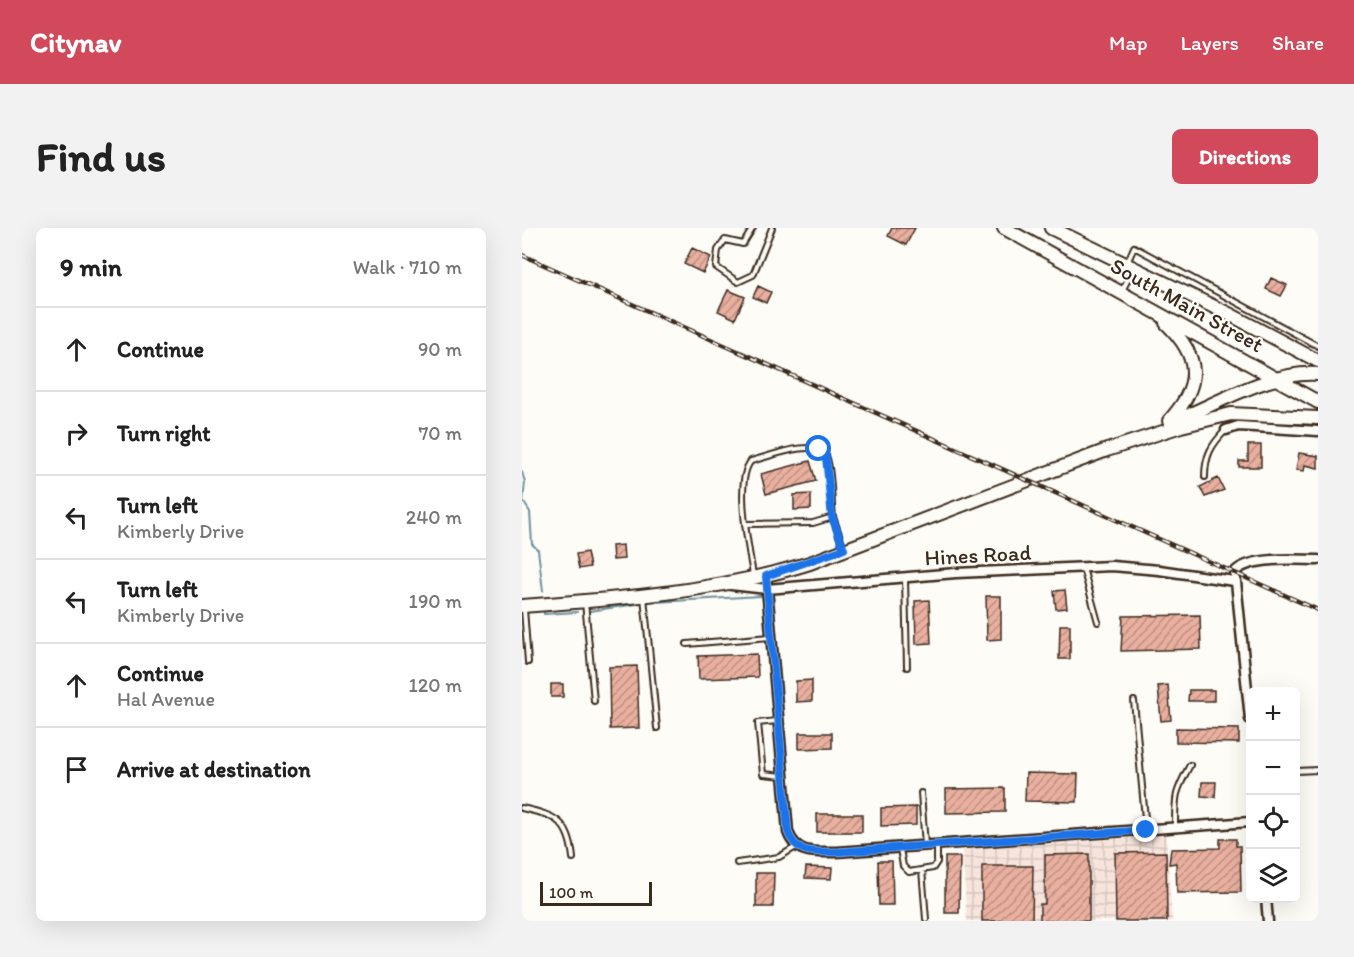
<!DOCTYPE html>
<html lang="en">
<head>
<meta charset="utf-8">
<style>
	:root { --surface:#fff; --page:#f2f2f2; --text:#222; --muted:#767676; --line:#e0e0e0; --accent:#d1495b }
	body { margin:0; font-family:Itim,sans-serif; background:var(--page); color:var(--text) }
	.controls { position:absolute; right:18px; bottom:18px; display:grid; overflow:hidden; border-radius:9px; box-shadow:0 6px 24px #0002 }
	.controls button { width:54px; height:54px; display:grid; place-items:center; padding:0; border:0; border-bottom:2px solid var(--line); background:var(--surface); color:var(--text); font:30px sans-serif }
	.scale { position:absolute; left:18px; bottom:15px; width:112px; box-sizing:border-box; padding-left:6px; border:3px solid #3b2a1e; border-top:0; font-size:16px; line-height:21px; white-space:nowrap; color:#3b2a1e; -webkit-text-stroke:4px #fdfcf7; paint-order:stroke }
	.stop { position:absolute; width:18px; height:18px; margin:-14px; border:4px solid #1a73e8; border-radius:50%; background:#fff }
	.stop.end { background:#1a73e8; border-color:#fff; box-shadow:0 2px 6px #0008 }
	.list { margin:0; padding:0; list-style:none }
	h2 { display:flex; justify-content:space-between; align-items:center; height:78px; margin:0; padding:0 24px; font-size:26px }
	h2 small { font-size:20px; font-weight:400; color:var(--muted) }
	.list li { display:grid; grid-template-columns:39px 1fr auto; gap:18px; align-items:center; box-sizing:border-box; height:84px; padding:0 24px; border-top:2px solid var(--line) }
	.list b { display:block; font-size:22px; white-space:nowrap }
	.list p { margin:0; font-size:20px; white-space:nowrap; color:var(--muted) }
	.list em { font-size:20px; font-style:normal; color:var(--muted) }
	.icon { flex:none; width:33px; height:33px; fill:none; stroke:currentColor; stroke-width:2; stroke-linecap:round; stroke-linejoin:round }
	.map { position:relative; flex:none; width:796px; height:693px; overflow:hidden; border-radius:9px }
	header { display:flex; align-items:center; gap:36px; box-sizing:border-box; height:84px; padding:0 30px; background:var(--accent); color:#fff }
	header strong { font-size:28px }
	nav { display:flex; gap:33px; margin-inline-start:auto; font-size:21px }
	.intro { display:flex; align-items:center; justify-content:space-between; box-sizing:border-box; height:144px; padding:0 36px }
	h1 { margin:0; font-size:42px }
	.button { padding:15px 27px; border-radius:9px; background:var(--accent); color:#fff; font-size:21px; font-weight:700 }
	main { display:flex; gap:36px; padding:0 36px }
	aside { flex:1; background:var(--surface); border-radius:9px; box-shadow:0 6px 24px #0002 }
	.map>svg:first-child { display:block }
	.industrial { fill:url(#industrial-grid) }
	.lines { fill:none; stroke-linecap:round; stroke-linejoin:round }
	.stream { stroke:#6f919d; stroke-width:2 }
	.building { fill:url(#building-hatch); stroke:#3b2a1e; stroke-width:1.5 }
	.service-casing { stroke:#3b2a1e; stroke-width:8 }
	.minor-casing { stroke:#3b2a1e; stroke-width:13 }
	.primary-casing { stroke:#3b2a1e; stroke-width:16 }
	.service { stroke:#fdfcf7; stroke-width:4 }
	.minor { stroke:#fdfcf7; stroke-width:8 }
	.primary { stroke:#fdfcf7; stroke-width:12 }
	.rail-casing { stroke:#3b2a1e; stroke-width:4.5 }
	.rail { stroke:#fdfcf7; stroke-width:2; stroke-dasharray:7; stroke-linecap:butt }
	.route { stroke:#1a73e8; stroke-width:8 }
	.labels { text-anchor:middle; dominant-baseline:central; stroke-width:4.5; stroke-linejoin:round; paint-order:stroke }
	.street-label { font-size:22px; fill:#3b2a1e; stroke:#fdfcf7 }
</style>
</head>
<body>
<header>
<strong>Citynav</strong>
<nav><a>Map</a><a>Layers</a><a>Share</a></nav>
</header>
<div class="intro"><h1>Find us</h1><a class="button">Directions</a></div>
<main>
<aside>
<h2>9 min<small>Walk · 710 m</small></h2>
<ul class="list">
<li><svg class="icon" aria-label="ahead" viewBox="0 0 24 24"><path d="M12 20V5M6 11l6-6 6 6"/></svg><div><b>Continue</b></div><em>90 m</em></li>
<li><svg class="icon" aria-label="right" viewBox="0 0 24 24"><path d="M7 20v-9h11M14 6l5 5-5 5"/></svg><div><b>Turn right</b></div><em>70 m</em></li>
<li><svg class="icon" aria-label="left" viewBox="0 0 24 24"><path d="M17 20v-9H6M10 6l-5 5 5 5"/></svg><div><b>Turn left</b><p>Kimberly Drive</p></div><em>240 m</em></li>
<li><svg class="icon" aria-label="left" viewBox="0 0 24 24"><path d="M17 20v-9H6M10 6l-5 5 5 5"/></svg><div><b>Turn left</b><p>Kimberly Drive</p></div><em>190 m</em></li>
<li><svg class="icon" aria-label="ahead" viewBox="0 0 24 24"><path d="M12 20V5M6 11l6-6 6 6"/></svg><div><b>Continue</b><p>Hal Avenue</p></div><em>120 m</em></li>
<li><svg class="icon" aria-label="arrive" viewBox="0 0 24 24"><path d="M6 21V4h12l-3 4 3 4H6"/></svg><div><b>Arrive at destination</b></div></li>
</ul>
</aside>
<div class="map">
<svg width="796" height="693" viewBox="0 0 796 693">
	<defs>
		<pattern id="industrial-grid" width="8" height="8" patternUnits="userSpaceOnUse" patternTransform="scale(1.5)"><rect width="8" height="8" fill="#f7e5dd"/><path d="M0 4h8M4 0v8" fill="none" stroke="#d5c5bd"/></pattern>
		<pattern id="building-hatch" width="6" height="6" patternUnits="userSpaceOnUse" patternTransform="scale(1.5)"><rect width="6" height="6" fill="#e9b0a0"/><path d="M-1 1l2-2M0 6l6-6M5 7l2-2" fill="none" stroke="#be8f82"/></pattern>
	</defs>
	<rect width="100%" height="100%" fill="#fdfcf7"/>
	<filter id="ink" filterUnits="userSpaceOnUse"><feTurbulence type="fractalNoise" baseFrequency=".0167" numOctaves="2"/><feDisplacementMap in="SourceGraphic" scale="12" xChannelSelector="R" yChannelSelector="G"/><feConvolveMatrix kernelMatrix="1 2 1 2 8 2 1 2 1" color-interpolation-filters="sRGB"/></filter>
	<g filter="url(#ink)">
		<path class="industrial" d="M644,607L650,693H445L440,622Z"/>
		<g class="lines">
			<path class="stream" d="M0,244L3,254L1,273L8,284L10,316L16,322L21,363
				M134,374L239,368
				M22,382V386L55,384
				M68,383L115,376"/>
		</g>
		<path class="building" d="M370,0H393L384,17L366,8Z
			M170,20L189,29L181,45L162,36Z
			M749,50L765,57L759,68L744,61Z
			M236,58L249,64L244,75L231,69Z
			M206,62L223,69L213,91L196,83Z
			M726,217H739V239H717V233H726Z
			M777,225L796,228V240L783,237L782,243L774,242Z
			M288,233L294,253L244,266L239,246Z
			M696,250L702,262L683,269L678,259Z
			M289,266V281L272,282V267Z
			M101,317L102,331L91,332L90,318Z
			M65,324L68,339L57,341L54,326Z
			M543,362L545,380L534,381L532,363Z
			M464,368H479V411L465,412Z
			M407,372L409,415L394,416L393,373Z
			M678,387L679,421L599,423L601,388Z
			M538,397H548V431H537Z
			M235,426L236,449L177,451L176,428Z
			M115,438L117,500L88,501L87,439Z
			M290,452V473L274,474V453Z
			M29,456H41V469H29Z
			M646,457L649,492L639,493L636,458Z
			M667,462H692V473H666Z
			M654,500L717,501V515L654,514Z
			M277,505H310V520L277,521Z
			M504,545L556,546L555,574L503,573Z
			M680,554H694L693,569L679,568Z
			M483,560V584L424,585V561Z
			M394,579V597L359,598V580Z
			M295,586H340V604H295Z
			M698,611H714V618H718L719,664L655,665L654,635L647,636L649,621L698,620Z
			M644,624L645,693H594L593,625Z
			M567,626V693H518V676H523V627Z
			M423,629H438L437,685H423Z
			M356,633H370L371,677H357Z
			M460,638H511L510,693H460Z
			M284,639L310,640L309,651L283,650Z
			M234,645H252L251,679H234Z"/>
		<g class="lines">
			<defs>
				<path id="service" d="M231,0L221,16L203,12L196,22L194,39L216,54L231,47L250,0
					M606,33L612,19L796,118
					M600,63L610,43
					M683,249C683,228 689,217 704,202
					M224,296L291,295L311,289L322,321
					M561,340L576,394
					M231,347C227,321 212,253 229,233C246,229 294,209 304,228C310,241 309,275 311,289
					M383,350L385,439
					M122,369L135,500
					M63,374L72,473
					M2,381L6,434
					M165,416L248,409
					M612,473L624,601
					M255,493L236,495L241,546L261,548
					M774,543L796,542
					M399,565L403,617
					M0,580C35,588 47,593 51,630
					M653,599C653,567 653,565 668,537
					M378,621L381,638L387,644L411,640L415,634V618
					M215,635L257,629L274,619
					M400,642L404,691"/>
				<path id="minor" d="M704,202L716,198L796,203
					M244,348L266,604C274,627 293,624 315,624L728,594
					M209,357L245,361L434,345L590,338L637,342L712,353
					M728,491L713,344C728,328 774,332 796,332
					M744,670L746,693"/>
				<path id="primary" d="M482,0L796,174
					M529,0L711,88L796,133
					M644,95C679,129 680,157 647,193
					M655,192C696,175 751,142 796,146
					M0,378C98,371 194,364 288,335L585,222L659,198L709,186L796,190"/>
			</defs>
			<use href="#service" class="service-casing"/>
			<use href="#minor" class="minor-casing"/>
			<use href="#primary" class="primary-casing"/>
			<use href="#service" class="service"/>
			<use href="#minor" class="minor"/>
			<use href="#primary" class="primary"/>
			<defs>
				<path id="rail" d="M0,27L796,382"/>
			</defs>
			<use href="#rail" class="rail-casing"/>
			<use href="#rail" class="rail"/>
		</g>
	</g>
	<g class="lines" filter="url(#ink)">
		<path class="route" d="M297,221L304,229L310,289L322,321L244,348L266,604C274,627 293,624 315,624L624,602"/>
	</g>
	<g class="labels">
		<g class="street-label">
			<text transform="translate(665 77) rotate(29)">South Main Street</text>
			<text transform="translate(456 327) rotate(-3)">Hines Road</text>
		</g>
	</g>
</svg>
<div class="controls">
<button>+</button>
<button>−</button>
<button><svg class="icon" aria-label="locate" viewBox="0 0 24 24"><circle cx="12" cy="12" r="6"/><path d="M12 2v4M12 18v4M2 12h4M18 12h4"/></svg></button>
<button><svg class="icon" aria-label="layers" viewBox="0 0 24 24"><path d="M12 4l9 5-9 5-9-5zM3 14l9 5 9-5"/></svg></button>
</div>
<div class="scale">100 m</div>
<div class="stop" style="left:297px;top:221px"></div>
<div class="stop end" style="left:624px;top:602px"></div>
</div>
</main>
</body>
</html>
